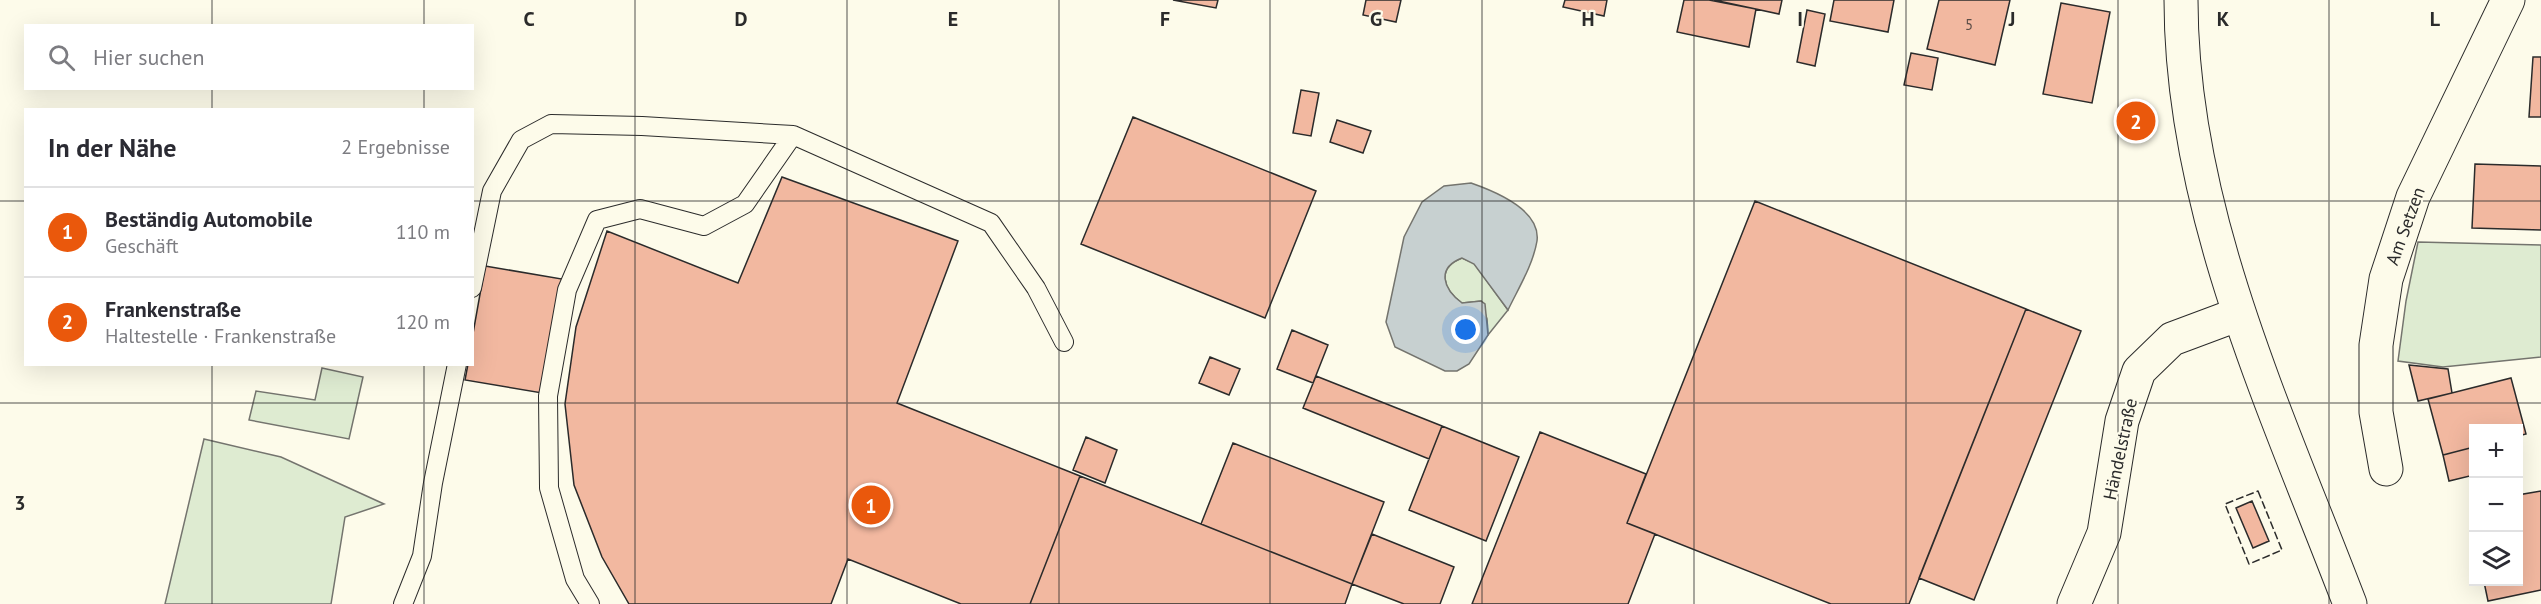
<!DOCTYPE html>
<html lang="de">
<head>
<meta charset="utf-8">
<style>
	:root { --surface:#fff; --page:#f2f2f3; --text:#2b2b33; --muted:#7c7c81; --line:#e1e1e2; --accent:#ea580c }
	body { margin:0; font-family:"PT Sans",sans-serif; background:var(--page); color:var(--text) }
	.controls { position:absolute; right:18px; bottom:18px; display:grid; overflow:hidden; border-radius:0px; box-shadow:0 6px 24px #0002 }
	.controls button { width:54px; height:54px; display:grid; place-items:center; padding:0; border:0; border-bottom:2px solid var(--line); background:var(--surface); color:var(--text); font:30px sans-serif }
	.you { position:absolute; left:1466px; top:330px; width:21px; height:21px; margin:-15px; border:4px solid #fff; border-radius:50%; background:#1a73e8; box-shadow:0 0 0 9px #1a73e833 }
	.badge { display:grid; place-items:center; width:39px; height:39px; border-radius:50%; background:var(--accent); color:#fff; font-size:20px; font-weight:700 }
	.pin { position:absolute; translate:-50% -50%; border:3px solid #fff; box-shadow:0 2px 6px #0006 }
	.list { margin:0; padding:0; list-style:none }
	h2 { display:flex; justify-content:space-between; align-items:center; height:78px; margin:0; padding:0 24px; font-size:26px }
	h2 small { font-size:20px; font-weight:400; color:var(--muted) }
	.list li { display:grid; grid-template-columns:39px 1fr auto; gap:18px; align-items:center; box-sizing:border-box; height:90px; padding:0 24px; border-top:2px solid var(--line) }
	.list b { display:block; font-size:22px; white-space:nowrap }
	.list p { margin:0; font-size:20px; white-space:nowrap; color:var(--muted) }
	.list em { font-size:20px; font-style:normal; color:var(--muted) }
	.icon { flex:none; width:33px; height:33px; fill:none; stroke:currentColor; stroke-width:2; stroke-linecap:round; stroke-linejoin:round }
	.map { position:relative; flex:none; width:2541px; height:604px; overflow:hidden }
	.search { position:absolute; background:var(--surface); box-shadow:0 6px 24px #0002; left:24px; top:24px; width:450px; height:66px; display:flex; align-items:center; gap:15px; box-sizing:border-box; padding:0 21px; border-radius:0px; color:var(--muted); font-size:22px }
	.panel { position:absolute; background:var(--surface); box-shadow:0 6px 24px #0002; left:24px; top:108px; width:450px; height:258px; border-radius:0px }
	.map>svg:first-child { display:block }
	.green { fill:#deebd1; stroke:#74746e; stroke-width:1.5 }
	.water { fill:#c7d0d0; stroke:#74746e; stroke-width:1.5 }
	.building { fill:#f2b8a0; stroke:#2b2b2b; stroke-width:1.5 }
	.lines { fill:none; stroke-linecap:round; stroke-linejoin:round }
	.lane-casing { stroke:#2b2b2b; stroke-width:20 }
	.street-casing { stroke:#2b2b2b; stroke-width:35 }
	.lane { stroke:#fdfbea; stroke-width:18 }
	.street { stroke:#fdfbea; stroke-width:33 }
	.fence { stroke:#2b2b2b; stroke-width:1.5; stroke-dasharray:8 3; stroke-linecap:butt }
	.grid { fill:none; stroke:#2b2b2b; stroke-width:1.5; stroke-opacity:0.55 }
	.labels { text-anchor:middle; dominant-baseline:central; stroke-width:4.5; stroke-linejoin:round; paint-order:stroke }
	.number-label { font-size:15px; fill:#5d4e48 }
	.street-label { font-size:18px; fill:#2b2b2b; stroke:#fdfbea }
	.grid-label { font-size:20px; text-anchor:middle; font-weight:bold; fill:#2b2b2b; stroke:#fdfbea; stroke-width:4.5; stroke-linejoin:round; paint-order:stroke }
</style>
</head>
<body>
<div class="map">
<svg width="2541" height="604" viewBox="0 0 2541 604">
	<rect width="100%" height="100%" fill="#fdfbea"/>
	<path class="green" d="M2418,242L2541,245V357L2443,367L2398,361L2406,301Z
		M1462,258L1474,263L1508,310L1488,335L1487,319L1481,301L1462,303C1443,289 1436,268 1462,258Z
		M322,368L363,377L349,439L249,420L256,391L315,400Z
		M204,439L281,457L384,504L345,517L331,604H165Z"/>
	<path class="water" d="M1471,183C1494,191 1541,210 1537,241C1533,265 1518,289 1508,310L1474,264L1462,258C1436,268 1443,289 1462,303L1481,301L1485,304L1488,335L1469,364L1457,371H1445L1395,347L1386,322L1404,237L1422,202L1444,186Z"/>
	<path class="building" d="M1173,0H1218L1216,8Z
		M1366,0H1401L1396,22L1363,15Z
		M1565,0H1607L1604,16L1563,7Z
		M1684,0H1709L1756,9L1749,47L1677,32Z
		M1714,0H1782L1779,14Z
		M1834,0H1894L1888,32L1830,21Z
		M1939,0H2010L1995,65L1927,49Z
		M2061,3L2110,12L2092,103L2043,94Z
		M1807,10L1825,14L1815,66L1797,62Z
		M1911,53L1938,58L1932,90L1904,85Z
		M2533,57H2541V117H2529Z
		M1301,90L1319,93L1311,136L1293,133Z
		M1133,117L1316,191L1265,318L1081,244Z
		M1337,120L1371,131L1363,153L1330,142Z
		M2475,164L2541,166V230L2472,228Z
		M782,177L958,241L897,403L1080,476L1030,604H961L848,559L831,604H629L602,557L574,485L565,404L576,327L607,231L738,283Z
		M1755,201L2026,309L1909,604H1831L1627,523Z
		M485,266L562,279L542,393L465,380L468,364H472V339Z
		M2026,309L2081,331L1974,600L1919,578Z
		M1292,330L1328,345L1313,383L1277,369Z
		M1210,357L1240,369L1229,395L1199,383Z
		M2409,365L2448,369L2452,393L2418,401Z
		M1316,376L1442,426L1429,459L1303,408Z
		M2511,378L2526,434L2518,436V428H2474V447L2443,455L2428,399Z
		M1442,426L1519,457L1486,541L1409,510Z
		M1540,432L1646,474L1627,523L1655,534L1628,604H1472Z
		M1086,437L1117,450L1105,483L1073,470Z
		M1233,443L1384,502L1352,584L1201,524Z
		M2474,447V475L2449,481L2443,455Z
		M1080,476L1352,584L1345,604H1030Z
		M2541,491V590L2488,601L2484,582H2518V495Z
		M2252,501L2269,541L2253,548L2236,508Z
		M1372,534L1454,567L1440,604H1404L1352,584Z"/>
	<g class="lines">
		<defs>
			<path id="lane" d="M472,288L492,191L521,140L551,124L642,126L793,135
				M403,604L422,556L433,483L457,364
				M590,604L575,579L549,488L548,396L567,290L597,220L640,209L704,226L745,204L793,135L991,223L1036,288L1064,342"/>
			<path id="street" d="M2181,0C2181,211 2276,410 2350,604
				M2386,469L2376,412V345L2386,279L2413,197L2508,0
				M2074,604L2104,533L2122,421L2139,371L2172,339L2239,314"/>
		</defs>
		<use href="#lane" class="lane-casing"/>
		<use href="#street" class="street-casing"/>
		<use href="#lane" class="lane"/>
		<use href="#street" class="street"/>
		<path class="fence" d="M2258,491L2282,550L2249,564L2225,504Z"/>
	</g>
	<path class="grid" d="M212,0V26M424,0V26M635,0V604M847,0V604M1059,0V604M1270,0V604M1482,0V604M1694,0V604M1906,0V604M2118,0V604M2329,0V604M212,88V110M424,88V110M0,201H26M472,201H2541M212,364V604M424,364V604M0,403H2541"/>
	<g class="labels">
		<g class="number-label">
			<text x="1969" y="24">5</text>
		</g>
		<g class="street-label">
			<text transform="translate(2405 226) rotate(-70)">Am Setzen</text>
			<text transform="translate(2120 449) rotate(-78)">Händelstraße</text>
		</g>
	</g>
	<g class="grid-label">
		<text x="529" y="26">C</text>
		<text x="741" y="26">D</text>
		<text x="953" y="26">E</text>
		<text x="1165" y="26">F</text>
		<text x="1376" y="26">G</text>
		<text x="1588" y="26">H</text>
		<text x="1800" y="26">I</text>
		<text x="2012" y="26">J</text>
		<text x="2223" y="26">K</text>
		<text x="2435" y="26">L</text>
		<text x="20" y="510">3</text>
	</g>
</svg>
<div class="controls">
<button>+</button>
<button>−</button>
<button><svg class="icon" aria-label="layers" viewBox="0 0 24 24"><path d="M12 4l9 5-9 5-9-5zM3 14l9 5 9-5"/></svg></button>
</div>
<div class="you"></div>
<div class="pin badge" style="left:871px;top:505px">1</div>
<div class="pin badge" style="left:2136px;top:121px">2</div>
<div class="search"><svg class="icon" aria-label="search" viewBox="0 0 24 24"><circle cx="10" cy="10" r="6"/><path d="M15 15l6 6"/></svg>Hier suchen</div>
<section class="panel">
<h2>In der Nähe<small>2 Ergebnisse</small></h2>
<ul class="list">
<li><span class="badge">1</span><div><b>Beständig Automobile</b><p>Geschäft</p></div><em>110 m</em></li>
<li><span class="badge">2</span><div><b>Frankenstraße</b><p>Haltestelle · Frankenstraße</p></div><em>120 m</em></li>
</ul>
</section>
</div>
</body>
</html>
